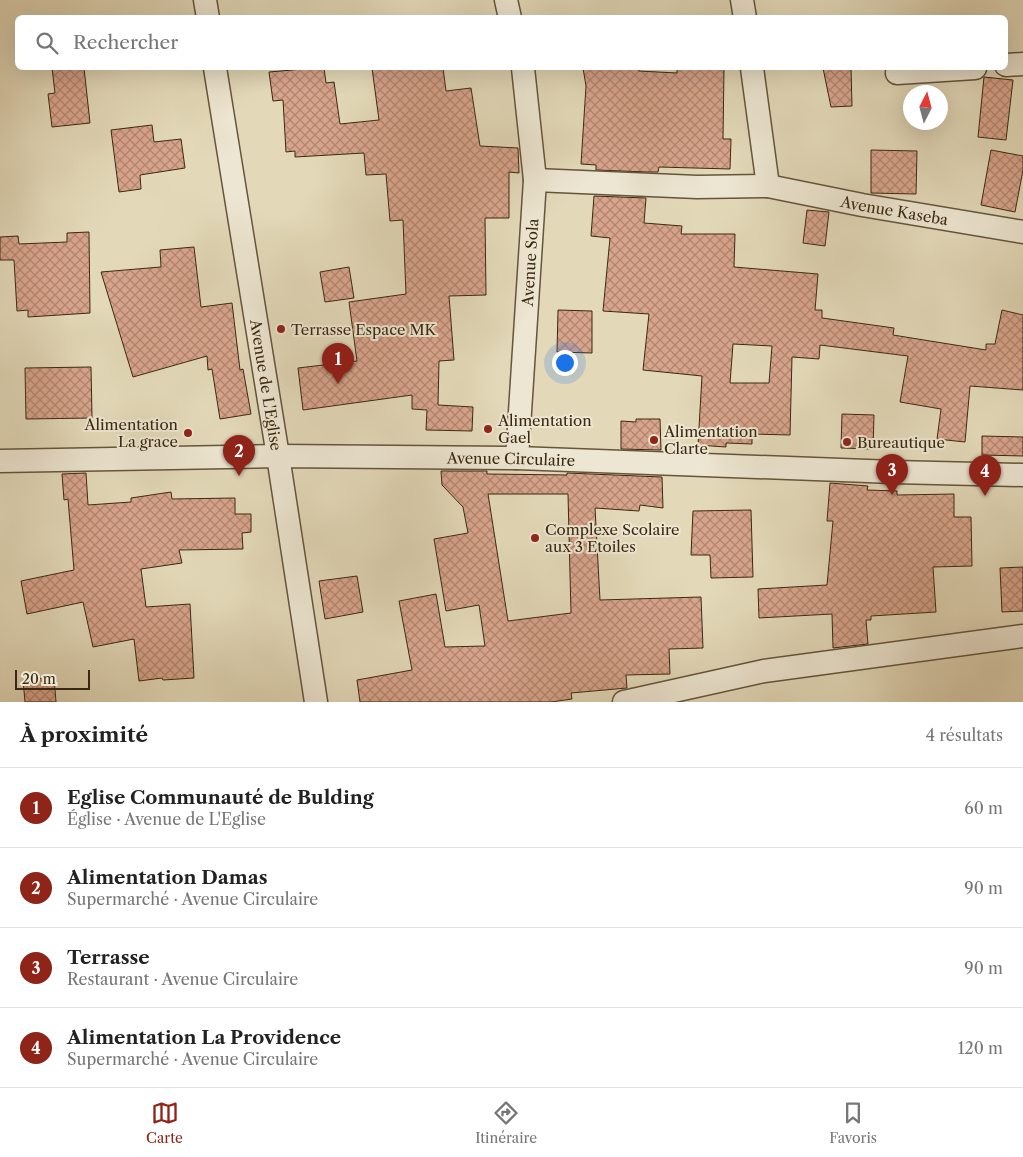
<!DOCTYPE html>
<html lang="fr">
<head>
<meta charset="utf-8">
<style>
	:root { --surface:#fff; --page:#f2f2f2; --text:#222; --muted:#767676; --line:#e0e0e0; --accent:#8f2418 }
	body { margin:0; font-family:"Libre Caslon Text",serif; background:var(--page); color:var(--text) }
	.compass { position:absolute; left:903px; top:85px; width:45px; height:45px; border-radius:50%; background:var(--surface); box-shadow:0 5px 20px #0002; rotate:6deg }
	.scale { position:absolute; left:15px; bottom:12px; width:75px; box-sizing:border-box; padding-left:5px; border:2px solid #3a2911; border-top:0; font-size:14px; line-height:18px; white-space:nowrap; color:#3a2911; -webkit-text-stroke:4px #ede6d2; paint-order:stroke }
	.you { position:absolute; left:564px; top:362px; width:18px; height:18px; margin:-12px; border:4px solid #fff; border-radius:50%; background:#1a73e8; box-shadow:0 0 0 8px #1a73e833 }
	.badge { display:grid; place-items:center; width:32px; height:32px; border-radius:50%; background:var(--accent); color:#fff; font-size:16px; font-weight:700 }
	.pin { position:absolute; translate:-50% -41px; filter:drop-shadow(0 1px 2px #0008) }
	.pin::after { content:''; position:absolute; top:26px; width:18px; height:15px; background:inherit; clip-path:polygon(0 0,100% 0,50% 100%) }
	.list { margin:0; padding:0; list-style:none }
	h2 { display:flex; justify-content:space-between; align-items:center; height:65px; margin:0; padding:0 20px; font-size:21px }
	h2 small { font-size:16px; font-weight:400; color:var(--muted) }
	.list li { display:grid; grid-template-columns:32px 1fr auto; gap:15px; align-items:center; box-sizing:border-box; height:80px; padding:0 20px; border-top:1px solid var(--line) }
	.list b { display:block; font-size:19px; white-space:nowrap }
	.list p { margin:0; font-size:16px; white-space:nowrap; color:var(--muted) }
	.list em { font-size:16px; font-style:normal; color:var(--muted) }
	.icon { flex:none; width:28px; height:28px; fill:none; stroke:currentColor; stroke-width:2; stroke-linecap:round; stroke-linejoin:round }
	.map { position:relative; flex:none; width:1023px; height:702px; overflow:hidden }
	.search { position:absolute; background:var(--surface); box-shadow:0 5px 20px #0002; left:15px; right:15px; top:15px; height:55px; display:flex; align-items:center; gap:12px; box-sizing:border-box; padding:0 18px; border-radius:8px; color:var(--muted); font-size:19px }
	.sheet { height:385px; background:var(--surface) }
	nav { display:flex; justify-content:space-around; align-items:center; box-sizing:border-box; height:70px; border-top:1px solid var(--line); background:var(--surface); font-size:14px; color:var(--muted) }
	nav a { display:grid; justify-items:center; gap:2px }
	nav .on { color:var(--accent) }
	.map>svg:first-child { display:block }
	.building { fill:url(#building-cross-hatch); stroke:#3a2911; fill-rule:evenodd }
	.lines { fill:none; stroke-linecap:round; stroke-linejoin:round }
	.minor-casing { stroke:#64553b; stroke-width:25 }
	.minor { stroke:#ede6d2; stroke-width:22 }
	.poi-dot { fill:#8f2418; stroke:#ede6d2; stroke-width:2 }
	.labels { text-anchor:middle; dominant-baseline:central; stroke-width:4; stroke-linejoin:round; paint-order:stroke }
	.street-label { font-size:15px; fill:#3a2911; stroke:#ede6d2 }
	.poi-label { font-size:15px; fill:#3a2911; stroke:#ede6d2; text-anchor:start }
</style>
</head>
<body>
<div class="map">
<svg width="1023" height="702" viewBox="0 0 1023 702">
	<defs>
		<pattern id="building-cross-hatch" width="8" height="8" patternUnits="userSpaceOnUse" patternTransform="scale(1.25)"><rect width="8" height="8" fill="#d9a48c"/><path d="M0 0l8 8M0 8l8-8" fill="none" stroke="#b18671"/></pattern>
	</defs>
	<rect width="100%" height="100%" fill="#e3d9b9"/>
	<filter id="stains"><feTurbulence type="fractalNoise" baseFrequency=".004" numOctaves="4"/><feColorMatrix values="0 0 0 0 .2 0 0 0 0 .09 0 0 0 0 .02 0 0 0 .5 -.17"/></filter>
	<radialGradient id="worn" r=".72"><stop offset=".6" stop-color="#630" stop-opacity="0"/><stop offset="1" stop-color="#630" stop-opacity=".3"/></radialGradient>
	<path class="building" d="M52,68H84L90,123L52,127L48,94L55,93Z
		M315,68H324L326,83L334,82L340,124L379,120L372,68H443L446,91L471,88L480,146L518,148L519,173L509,172V218H485L486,295L449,296L454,360L439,361L438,405L473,407L472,431L426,430L427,410L412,409V395L303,410L298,368L357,361L349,302L406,294L403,220L390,221L386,174L366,175L364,153L295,157V151L286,152L283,100L273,101L269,72Z
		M583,68H638L639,71L677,73V68H724L723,139H731L730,169L659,167L658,172H648L596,170V165L581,164L586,86Z
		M823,68H851L852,106L831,107Z
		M984,77L1013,80L1006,140L978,137Z
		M152,125L154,142L181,139L185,168L140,175L141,189L119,192L111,130Z
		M871,150L917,151L916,194L871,193Z
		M991,150L1023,156V170L1015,212L981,205Z
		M594,196L646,198L644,223L682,226L681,234H735L734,267L818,274L815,310H822V318L894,328L893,335L986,350V344H995L1002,310L1023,315V390L970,386L965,442L937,439L941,409L900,402L908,356L820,345L819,359L792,357L790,435L752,434V444L726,443V447L698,445L702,376L643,370L649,314L603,311L610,238L591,236ZM733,344L772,346L769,383H730Z
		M807,210L829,212L825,246L803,243Z
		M89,232L90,313L28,317V310L17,311L14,260H0V237L18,236L19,244L67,242V233Z
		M194,247L201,307L232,303L240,370L243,369L251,414L220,419L212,369L208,370L207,356L133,377L101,272L161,267L160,250Z
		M349,267L354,298L325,302L320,272Z
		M558,310L592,311V353L557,352Z
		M91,367L92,418L26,419L25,368Z
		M842,414L874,415L873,449L841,448Z
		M636,419H660L661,450L621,449V421L636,422Z
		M982,436L1023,437V456L982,455Z
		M441,471H487V474L567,475V473L662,477L663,508L640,505L639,511L595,508L600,600L701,597L703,648L669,649L670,674L626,675L627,688L571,693L572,699L551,702H360L357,680L412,670L399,601L436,594L445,647L485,646L479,605L446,611L434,539L468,533L463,507L442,485ZM488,494H568L571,613L508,621Z
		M86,473L88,505L131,502V498L171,492L172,499L235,498V514H251V532L242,533L243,549L179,550L182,563L141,569L146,607L190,604L194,678L163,680L162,678L139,681L134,639L93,647L83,602L27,614L21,581L74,570L68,499L64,500L62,474Z
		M830,483L868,486L867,490L897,491V495L954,494V517H971L972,566L933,567L936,612L871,616V620H866L868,644L833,648L832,614L759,618L758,589L827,585L833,521H827Z
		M751,510L753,577L711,578L710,555H691L693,511Z
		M1023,567V611L1002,612L1000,568Z
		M357,576L363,612L325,619L319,581Z
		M54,677L56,702H25L23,680Z"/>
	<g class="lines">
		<defs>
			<g id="minor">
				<path d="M205,0L208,18"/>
				<path d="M506,0L510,18"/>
				<path d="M742,0L745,18"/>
				<path d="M1006,65L1023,64"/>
				<path id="s1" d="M215,68L278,456L316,702"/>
				<path d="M752,68L768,186"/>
				<path d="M897,73L975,68"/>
				<path id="s2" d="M535,180L697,187L768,186L862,205L1023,232"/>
				<path id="s3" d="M517,458L535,180L523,68"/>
				<path id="s4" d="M0,461L278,456L517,458L894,472L1023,475"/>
				<path d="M624,702L764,671L1023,636"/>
			</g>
		</defs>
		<use href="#minor" class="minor-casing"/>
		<use href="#minor" class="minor"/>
	</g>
	<g class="poi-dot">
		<circle cx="281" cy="329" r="5"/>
		<circle cx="488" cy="429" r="5"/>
		<circle cx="188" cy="433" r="5"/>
		<circle cx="654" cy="440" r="5"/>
		<circle cx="847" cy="442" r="5"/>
		<circle cx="535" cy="538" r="5"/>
	</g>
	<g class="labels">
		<g class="street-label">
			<text stroke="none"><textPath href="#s2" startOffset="362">Avenue Kaseba</textPath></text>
			<text stroke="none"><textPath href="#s3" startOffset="196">Avenue Sola</textPath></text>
			<text stroke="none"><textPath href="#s1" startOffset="321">Avenue de L'Eglise</textPath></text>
			<text stroke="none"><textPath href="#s4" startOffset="511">Avenue Circulaire</textPath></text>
		</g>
		<g class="poi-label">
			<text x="291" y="329">Terrasse Espace MK</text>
			<text x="498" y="420">Alimentation<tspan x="498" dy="17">Gael</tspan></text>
			<text x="178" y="424" text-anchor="end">Alimentation<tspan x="178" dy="17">La grace</tspan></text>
			<text x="664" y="431">Alimentation<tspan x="664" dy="17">Clarte</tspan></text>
			<text x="857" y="442">Bureautique</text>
			<text x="545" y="529">Complexe Scolaire<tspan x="545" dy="17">aux 3 Etoiles</tspan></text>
		</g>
	</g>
	<rect width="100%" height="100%" filter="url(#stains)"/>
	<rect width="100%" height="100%" fill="url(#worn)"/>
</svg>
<svg class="compass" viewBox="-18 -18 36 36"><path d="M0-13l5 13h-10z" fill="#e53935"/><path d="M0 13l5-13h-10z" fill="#767676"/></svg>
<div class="scale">20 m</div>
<div class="you"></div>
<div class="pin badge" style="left:338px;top:384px">1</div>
<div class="pin badge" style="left:239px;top:476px">2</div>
<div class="pin badge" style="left:892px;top:495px">3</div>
<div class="pin badge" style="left:985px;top:496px">4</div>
<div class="search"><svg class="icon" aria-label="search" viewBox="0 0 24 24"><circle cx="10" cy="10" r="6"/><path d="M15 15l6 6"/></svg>Rechercher</div>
</div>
<section class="sheet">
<h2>À proximité<small>4 résultats</small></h2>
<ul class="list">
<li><span class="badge">1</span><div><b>Eglise Communauté de Bulding</b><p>Église · Avenue de L'Eglise</p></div><em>60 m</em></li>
<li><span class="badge">2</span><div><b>Alimentation Damas</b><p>Supermarché · Avenue Circulaire</p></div><em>90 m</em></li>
<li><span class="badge">3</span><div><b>Terrasse</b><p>Restaurant · Avenue Circulaire</p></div><em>90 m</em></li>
<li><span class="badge">4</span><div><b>Alimentation La Providence</b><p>Supermarché · Avenue Circulaire</p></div><em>120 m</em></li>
</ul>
</section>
<nav>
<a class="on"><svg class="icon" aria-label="map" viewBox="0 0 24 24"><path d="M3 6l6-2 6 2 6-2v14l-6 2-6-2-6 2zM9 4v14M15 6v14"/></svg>Carte</a>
<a><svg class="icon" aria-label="directions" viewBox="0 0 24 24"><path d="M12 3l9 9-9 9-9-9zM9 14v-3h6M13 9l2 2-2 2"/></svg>Itinéraire</a>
<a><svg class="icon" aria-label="saved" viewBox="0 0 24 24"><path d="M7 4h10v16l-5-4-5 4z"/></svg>Favoris</a>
</nav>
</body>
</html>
